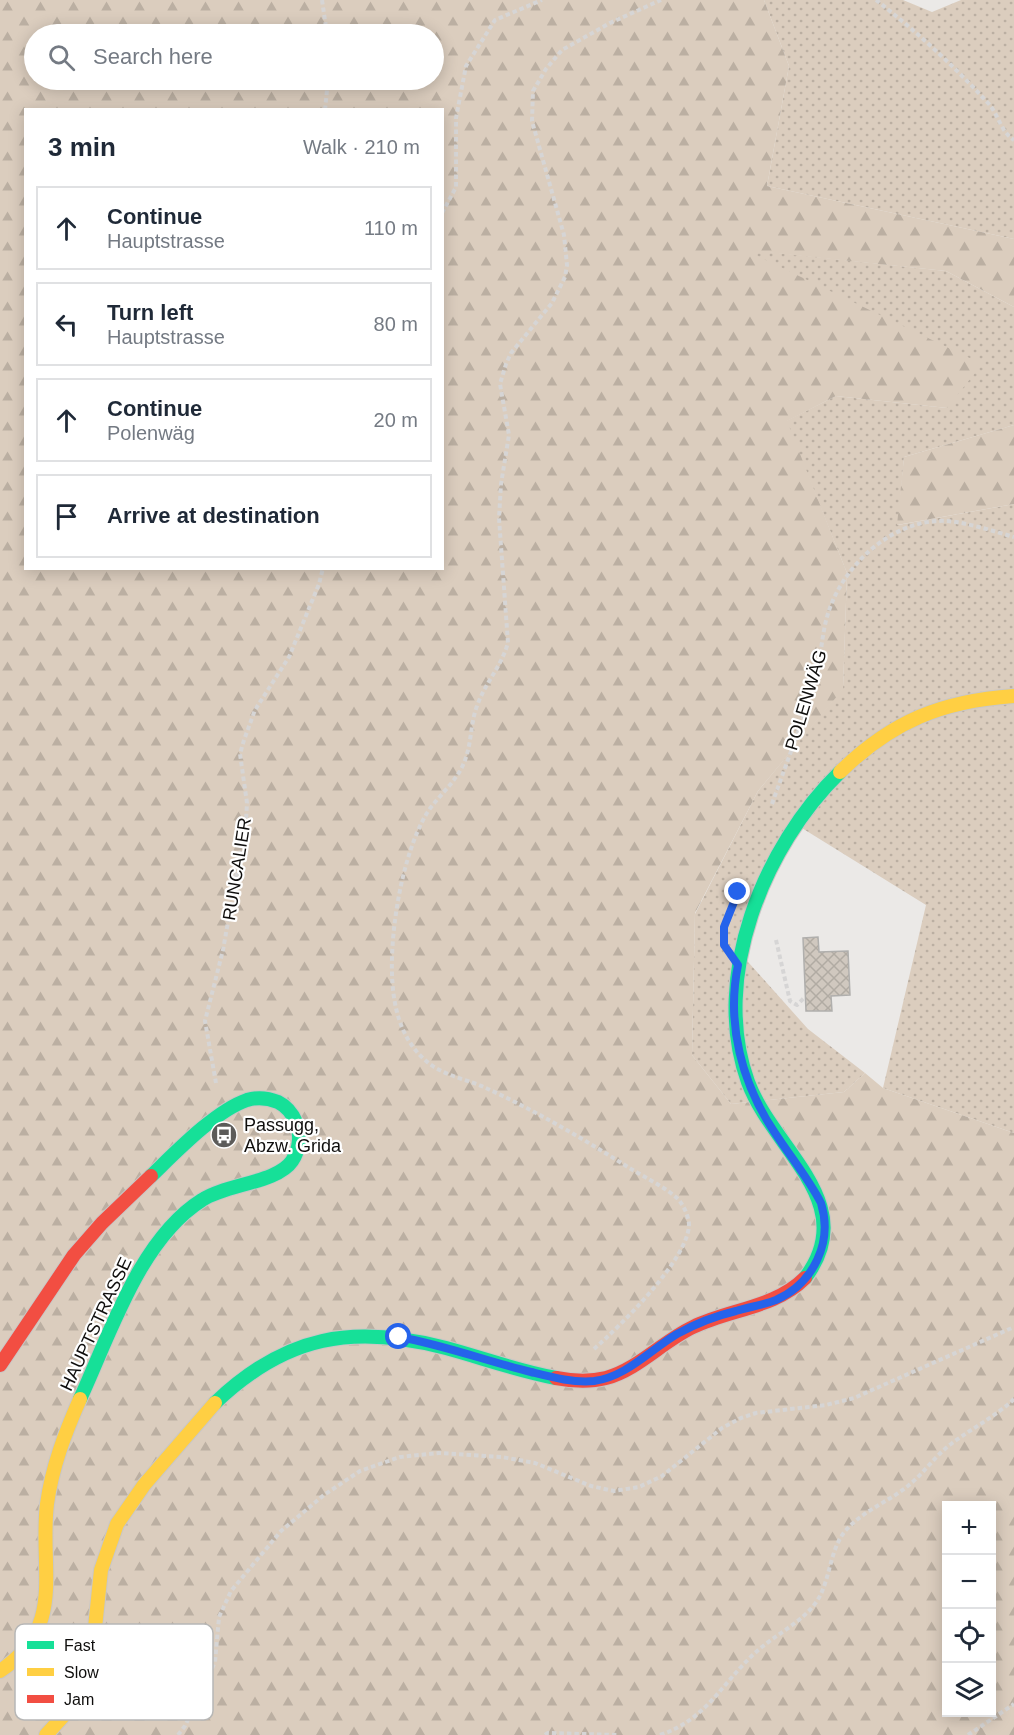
<!DOCTYPE html>
<html lang="en">
<head>
<meta charset="utf-8">
<style>
	:root { --surface:#fff; --page:#f6f6f7; --text:#1f2937; --muted:#747a83; --line:#e0e1e3 }
	body { margin:0; font-family:Arial,sans-serif; background:var(--page); color:var(--text) }
	.controls { position:absolute; right:18px; bottom:18px; display:grid; overflow:hidden; border-radius:0px; box-shadow:0 3px 15px #0003 }
	.controls button { width:54px; height:54px; display:grid; place-items:center; padding:0; border:0; border-bottom:2px solid var(--line); background:var(--surface); color:var(--text); font:30px sans-serif }
	.stop { position:absolute; width:18px; height:18px; margin:-14px; border:4px solid #2563eb; border-radius:50%; background:#fff }
	.stop.end { background:#2563eb; border-color:#fff; box-shadow:0 2px 6px #0008 }
	.list { margin:0; padding:0; list-style:none }
	h2 { display:flex; justify-content:space-between; align-items:center; height:78px; margin:0; padding:0 24px; font-size:26px }
	h2 small { font-size:20px; font-weight:400; color:var(--muted) }
	.list li { display:grid; grid-template-columns:39px 1fr auto; gap:18px; align-items:center; box-sizing:border-box; height:84px; margin:0 12px 12px; padding:0 12px; border:2px solid var(--line); border-radius:0px }
	.list b { display:block; font-size:22px; white-space:nowrap }
	.list p { margin:0; font-size:20px; white-space:nowrap; color:var(--muted) }
	.list em { font-size:20px; font-style:normal; color:var(--muted) }
	.icon { flex:none; width:33px; height:33px; fill:none; stroke:currentColor; stroke-width:2; stroke-linecap:round; stroke-linejoin:round }
	.map { position:relative; flex:none; width:1014px; height:1735px; overflow:hidden }
	.search { position:absolute; background:var(--surface); box-shadow:0 3px 15px #0003; left:24px; top:24px; width:420px; height:66px; display:flex; align-items:center; gap:15px; box-sizing:border-box; padding:0 21px; border-radius:33px; color:var(--muted); font-size:22px }
	.panel { position:absolute; background:var(--surface); box-shadow:0 3px 15px #0003; left:24px; top:108px; width:420px; height:462px; border-radius:0px }
	.map>svg:first-child { display:block }
	.grass { fill:url(#grass-dots) }
	.forest { fill:url(#forest-firs); fill-rule:evenodd }
	.building { fill:url(#building-cross-hatch); stroke:#b0afad; stroke-width:1.5 }
	.lines { fill:none; stroke-linecap:round; stroke-linejoin:round }
	.fast-casing { stroke:#c9c7c6; stroke-width:16 }
	.slow-casing { stroke:#c9c7c6; stroke-width:16 }
	.jam-casing { stroke:#c9c7c6; stroke-width:16 }
	.path { stroke:#d6d5d5; stroke-width:4; stroke-dasharray:4.5 3; stroke-linecap:butt }
	.fast { stroke:#16e098; stroke-width:14 }
	.slow { stroke:#ffcf43; stroke-width:14 }
	.jam { stroke:#f24e42; stroke-width:14 }
	.route { stroke:#2563eb; stroke-width:8 }
	.labels { text-anchor:middle; dominant-baseline:central; stroke-width:4.5; stroke-linejoin:round; paint-order:stroke }
	.street-label { font-size:18px; fill:#0f0e0d; stroke:#fff }
	.poi-label { font-size:18px; fill:#0f0e0d; stroke:#fff; text-anchor:start }
	.key { fill:#fff; stroke:#b7b7b6; stroke-width:1.5 }
	.key-label { font-size:16px; fill:#0f0e0d }
</style>
</head>
<body>
<div class="map">
<svg width="1014" height="1735" viewBox="0 0 1014 1735">
	<defs>
		<pattern id="grass-dots" width="8" height="8" patternUnits="userSpaceOnUse" patternTransform="scale(1.5)"><rect width="8" height="8" fill="#dbcdbe"/><path d="M2 2h.1M6 6h.1" fill="none" stroke="#bbafa2" stroke-width="1.8" stroke-linecap="round"/></pattern>
		<pattern id="forest-firs" width="22" height="20" patternUnits="userSpaceOnUse" patternTransform="scale(1.5)"><rect width="22" height="20" fill="#dbcdbe"/><path d="M5 1l3.5 6h-7zM16 11l3.5 6h-7z" fill="#bbafa2"/></pattern>
		<pattern id="building-cross-hatch" width="8" height="8" patternUnits="userSpaceOnUse" patternTransform="scale(1.5)"><rect width="8" height="8" fill="#d0c8bf"/><path d="M0 0l8 8M0 8l8-8" fill="none" stroke="#b1aba3"/></pattern>
	</defs>
	<rect width="100%" height="100%" fill="#ebe9e7"/>
	<path class="grass" d="M764,0H903L932,12L961,0H1014V239L767,186L789,66Z
		M742,249L946,271L1014,307V425L904,457L898,525L1014,504V1133L883,1088L926,905L797,825L740,953L808,1029L865,1073L844,1092L731,1104L692,1055L695,914L758,791L843,688L847,573L786,421L836,396L947,408Z"/>
	<path class="forest" d="M0,0H764L789,66L767,186L1014,239V307L946,271L745,250L982,364L947,408L836,396L787,421L847,573L843,689L758,791L695,913L692,1055L731,1104L844,1092L865,1073L883,1088L1014,1133V1735H0ZM34,34H434V80H34ZM26,110H442V568H26ZM946,1506H992V1712H946Z
		M1014,425V504L897,525L904,457Z"/>
	<path class="building" d="M818,937L819,952L848,951L850,995L831,996L832,1011H806L803,938Z"/>
	<g class="lines">
		<defs>
			<path id="fast" d="M805,1278C862,1203 773,1150 748,1082C710,977 764,846 840,772
				M80,1399C110,1334 140,1239 202,1200C226,1184 277,1183 292,1161C300,1149 301,1134 296,1122C292,1113 286,1106 278,1102C268,1098 257,1097 247,1100C215,1111 175,1153 151,1176
				M215,1403C286,1335 353,1324 446,1348C483,1358 518,1371 556,1378"/>
			<path id="slow" d="M840,772C892,721 942,701 1014,696
				M0,1671C67,1626 39,1570 47,1504C52,1467 65,1433 80,1399
				M46,1735L66,1713L86,1675L93,1647L101,1570L117,1524L144,1485L215,1403"/>
			<path id="jam" d="M0,1365L74,1255L102,1223L151,1176
				M556,1378C572,1381 590,1382 606,1378C637,1370 663,1341 693,1327C730,1309 775,1308 805,1278"/>
		</defs>
		<use href="#fast" class="fast-casing"/>
		<use href="#slow" class="slow-casing"/>
		<use href="#jam" class="jam-casing"/>
		<path class="path" d="M322,0L327,34
			M876,0C916,31 954,66 988,103C999,115 1000,131 1014,140
			M325,110L328,80
			M442,213L456,187V118L466,66L495,20L542,0
			M772,804C786,764 802,724 814,684C821,662 821,638 827,617C841,566 893,518 947,521C969,523 993,531 1014,537
			M776,940L790,1001L797,1005L804,998
			M216,1083L205,1021L223,950L246,821L247,803L240,754L244,740L255,710L289,657L319,584L323,568
			M594,1349C620,1326 689,1259 689,1224C688,1215 684,1206 678,1199C665,1187 646,1178 631,1169C585,1140 538,1112 488,1089C468,1079 442,1076 425,1060C408,1045 399,1025 395,1003C385,953 400,857 427,813C438,796 455,783 463,765C472,746 470,724 477,706C485,683 500,669 508,643L499,518L501,484L509,435L500,384L506,364L511,353L552,303L565,277L567,265L564,235L532,121L533,91L546,69L562,50L610,23L661,0
			M178,1735L185,1726L215,1662L219,1617L231,1591L281,1531L324,1495L360,1471L400,1457L439,1453L472,1455L502,1457L535,1463L591,1486L614,1491L639,1487L662,1476L722,1428L741,1418L756,1413L826,1405L854,1398L1014,1327
			M545,1735L548,1733L617,1735
			M660,1735C707,1719 721,1684 755,1653C774,1635 802,1623 817,1601C831,1579 829,1550 846,1530C864,1510 890,1501 909,1485C924,1473 935,1456 951,1444C972,1428 995,1417 1014,1399
			M968,1735L1014,1704"/>
		<use href="#fast" class="fast"/>
		<use href="#slow" class="slow"/>
		<use href="#jam" class="jam"/>
	</g>
	<g class="lines">
		<path class="route" d="M399,1337C444,1345 486,1361 531,1372C551,1377 573,1383 594,1381C626,1377 650,1350 677,1334C695,1324 715,1316 736,1311C749,1307 763,1305 776,1300C814,1283 833,1242 821,1203C808,1178 790,1156 775,1133C742,1084 726,1024 738,965L724,945V927L738,892"/>
	</g>
	<defs>
		<symbol id="bus-disc" viewBox="-11 -11 22 22"><circle r="9.5" fill="#5c5b59" stroke="#fff"/><path d="M-5-6H5V4H4V6H2V4H-2V6H-4V4H-5ZM-3.5-4V0h7V-4ZM-3.5 1.2v1.5H-2V1.2ZM2 1.2v1.5H3.5V1.2Z" fill="#fff"/></symbol>
	</defs>
	<g fill-rule="evenodd">
		<use href="#bus-disc" x="209" y="1120" width="30" height="30"/>
	</g>
	<g class="labels">
		<g class="street-label">
			<text transform="translate(806 700) rotate(-73)">POLENWÄG</text>
			<text transform="translate(237 869) rotate(-81)">RUNCALIER</text>
			<text transform="translate(96 1324) rotate(-65)">HAUPTSTRASSE</text>
		</g>
		<g class="poi-label">
			<text x="244" y="1125">Passugg,<tspan x="244" dy="21">Abzw. Grida</tspan></text>
		</g>
	</g>
	<rect x="15" y="1624" width="198" height="96" rx="9" class="key"/>
	<rect x="27" y="1641" width="27" height="8" fill="#16e098"/>
	<rect x="27" y="1668" width="27" height="8" fill="#ffcf43"/>
	<rect x="27" y="1695" width="27" height="8" fill="#f24e42"/>
	<g class="key-label">
		<text x="64" y="1651">Fast</text>
		<text x="64" y="1678">Slow</text>
		<text x="64" y="1705">Jam</text>
	</g>
</svg>
<div class="controls">
<button>+</button>
<button>−</button>
<button><svg class="icon" aria-label="locate" viewBox="0 0 24 24"><circle cx="12" cy="12" r="6"/><path d="M12 2v4M12 18v4M2 12h4M18 12h4"/></svg></button>
<button><svg class="icon" aria-label="layers" viewBox="0 0 24 24"><path d="M12 4l9 5-9 5-9-5zM3 14l9 5 9-5"/></svg></button>
</div>
<div class="stop" style="left:399px;top:1337px"></div>
<div class="stop end" style="left:738px;top:892px"></div>
<div class="search"><svg class="icon" aria-label="search" viewBox="0 0 24 24"><circle cx="10" cy="10" r="6"/><path d="M15 15l6 6"/></svg>Search here</div>
<section class="panel">
<h2>3 min<small>Walk · 210 m</small></h2>
<ul class="list">
<li><svg class="icon" aria-label="ahead" viewBox="0 0 24 24"><path d="M12 20V5M6 11l6-6 6 6"/></svg><div><b>Continue</b><p>Hauptstrasse</p></div><em>110 m</em></li>
<li><svg class="icon" aria-label="left" viewBox="0 0 24 24"><path d="M17 20v-9H6M10 6l-5 5 5 5"/></svg><div><b>Turn left</b><p>Hauptstrasse</p></div><em>80 m</em></li>
<li><svg class="icon" aria-label="ahead" viewBox="0 0 24 24"><path d="M12 20V5M6 11l6-6 6 6"/></svg><div><b>Continue</b><p>Polenwäg</p></div><em>20 m</em></li>
<li><svg class="icon" aria-label="arrive" viewBox="0 0 24 24"><path d="M6 21V4h12l-3 4 3 4H6"/></svg><div><b>Arrive at destination</b></div></li>
</ul>
</section>
</div>
</body>
</html>
